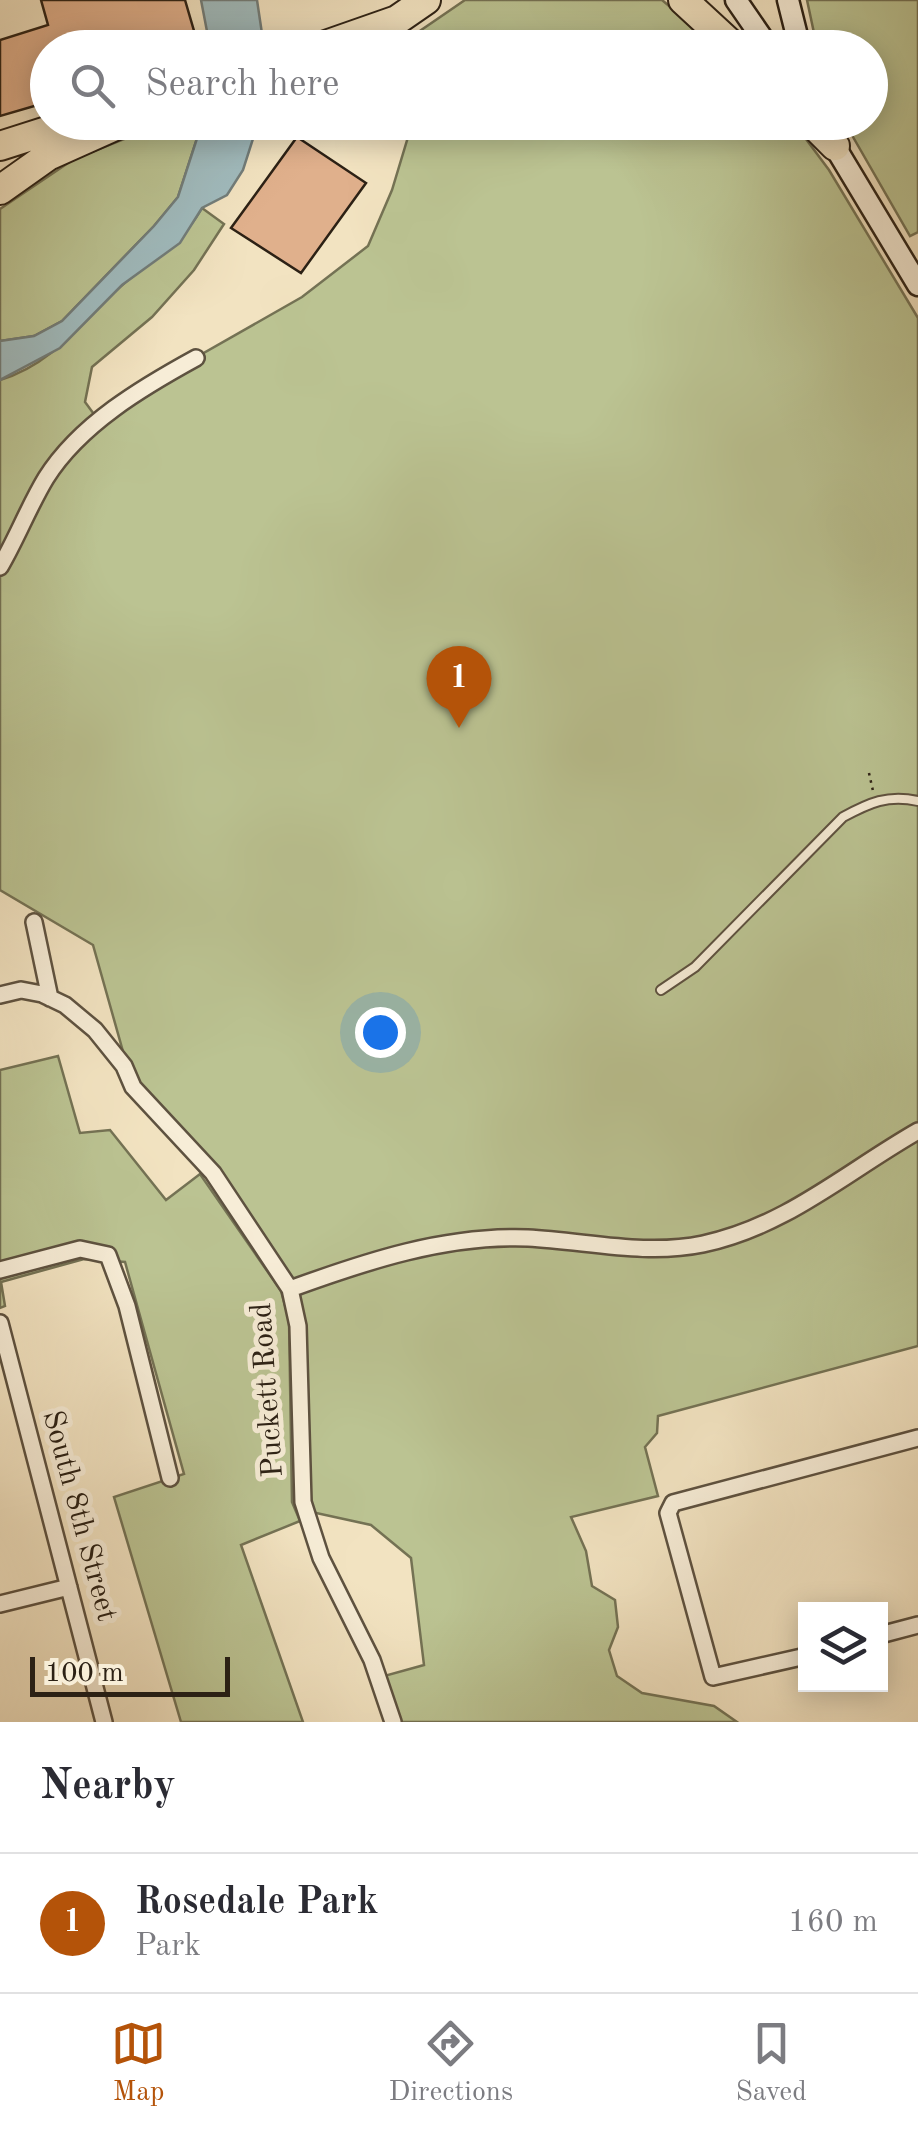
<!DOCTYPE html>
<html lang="en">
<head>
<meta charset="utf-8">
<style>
	:root { --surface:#fff; --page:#f2f2f3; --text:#2b2b33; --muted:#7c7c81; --line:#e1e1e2; --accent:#b45309 }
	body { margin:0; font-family:"Old Standard TT",serif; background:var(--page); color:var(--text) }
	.controls { position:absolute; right:30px; bottom:30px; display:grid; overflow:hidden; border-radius:0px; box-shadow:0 5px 25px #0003 }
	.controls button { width:90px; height:90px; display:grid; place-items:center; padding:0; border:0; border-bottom:2px solid var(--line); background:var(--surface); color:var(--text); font:50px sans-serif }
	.scale { position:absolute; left:30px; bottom:25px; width:200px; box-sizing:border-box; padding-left:10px; border:5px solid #2c2115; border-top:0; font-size:28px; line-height:35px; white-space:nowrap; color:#2c2115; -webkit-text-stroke:8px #f7edd7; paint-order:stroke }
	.you { position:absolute; left:380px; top:1032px; width:35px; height:35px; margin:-25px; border:8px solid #fff; border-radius:50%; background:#1a73e8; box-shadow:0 0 0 15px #1a73e833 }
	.badge { display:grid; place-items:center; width:65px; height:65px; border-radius:50%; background:var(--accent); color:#fff; font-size:32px; font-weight:700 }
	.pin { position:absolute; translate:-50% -82px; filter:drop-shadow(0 2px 5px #0008) }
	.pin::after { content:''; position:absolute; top:52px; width:35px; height:30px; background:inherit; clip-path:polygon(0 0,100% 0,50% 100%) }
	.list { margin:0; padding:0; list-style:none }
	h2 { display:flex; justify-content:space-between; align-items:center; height:130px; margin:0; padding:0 40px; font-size:42px }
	h2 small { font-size:32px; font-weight:400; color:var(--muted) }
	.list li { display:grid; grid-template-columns:65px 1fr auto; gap:30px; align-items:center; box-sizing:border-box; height:140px; padding:0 40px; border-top:2px solid var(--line) }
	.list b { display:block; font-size:38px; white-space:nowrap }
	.list p { margin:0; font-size:32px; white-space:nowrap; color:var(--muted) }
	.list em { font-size:32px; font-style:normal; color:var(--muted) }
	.icon { flex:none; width:55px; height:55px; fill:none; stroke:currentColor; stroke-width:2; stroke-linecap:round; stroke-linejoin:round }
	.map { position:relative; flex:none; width:918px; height:1722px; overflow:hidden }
	.search { position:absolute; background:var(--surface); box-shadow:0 5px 25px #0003; left:30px; right:30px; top:30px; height:110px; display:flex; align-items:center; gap:25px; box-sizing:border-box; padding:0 35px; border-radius:55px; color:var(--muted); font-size:38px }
	.sheet { height:270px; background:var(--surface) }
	nav { display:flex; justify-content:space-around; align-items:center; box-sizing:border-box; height:140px; border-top:2px solid var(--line); background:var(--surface); font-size:28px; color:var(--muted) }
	nav a { display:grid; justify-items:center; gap:5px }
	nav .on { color:var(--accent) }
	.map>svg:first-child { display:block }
	.green { fill:#bbc392; stroke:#747254; stroke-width:2.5 }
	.water { fill:#a0bbbe; stroke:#727d7a; stroke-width:2.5 }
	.building { fill:#e0b08c; stroke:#2c2115; stroke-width:2.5 }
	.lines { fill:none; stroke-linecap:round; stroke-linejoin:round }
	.lane-casing { stroke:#5e5240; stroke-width:12 }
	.street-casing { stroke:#5e5240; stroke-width:20 }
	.secondary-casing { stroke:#2c2115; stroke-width:25 }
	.highway-casing { stroke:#2c2115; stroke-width:32 }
	.path { stroke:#2c2115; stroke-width:2.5; stroke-dasharray:2.5 5; stroke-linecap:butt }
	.lane { stroke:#f7edd7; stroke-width:8 }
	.street { stroke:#f7edd7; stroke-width:15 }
	.secondary { stroke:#f7edd7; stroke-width:20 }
	.highway { stroke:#f2e3c1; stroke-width:28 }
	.labels { text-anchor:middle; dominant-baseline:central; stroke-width:10; stroke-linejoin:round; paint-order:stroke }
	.street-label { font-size:30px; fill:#2c2115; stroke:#f7edd7 }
</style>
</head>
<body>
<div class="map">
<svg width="918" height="1722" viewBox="0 0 918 1722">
	<rect width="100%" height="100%" fill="#f2e3c1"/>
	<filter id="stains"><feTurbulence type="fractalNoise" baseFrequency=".002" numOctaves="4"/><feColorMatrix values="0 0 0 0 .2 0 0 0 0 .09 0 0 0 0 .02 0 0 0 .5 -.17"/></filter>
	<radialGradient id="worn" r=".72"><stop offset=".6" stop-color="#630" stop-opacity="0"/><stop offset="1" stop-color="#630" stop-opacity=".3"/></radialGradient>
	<path class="green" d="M465,0H662L718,47L395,48Z
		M807,0H918V232L910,236L845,123L870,122V48L817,47Z
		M164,123H202L178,197L154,226L62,321L34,336L0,341V209L74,159Z
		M409,123H794L829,170L918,318V1346L658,1416L657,1433L645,1447L658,1496L571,1517L586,1551L592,1586L615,1600L618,1627L609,1650L617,1676L642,1693L714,1706L737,1722H398L384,1676L424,1665L411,1558L371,1525L307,1511L290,1289L213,1173L133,1087L93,945L0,890V380C52,365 83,321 120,287C157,254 174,254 202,208L224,224L194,270L152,317L92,367L85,402L99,421L165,375L302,297L368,246L392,190L411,127Z
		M58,1056L80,1133L110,1130L166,1200L200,1174L281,1291L289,1320L292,1502L300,1521L241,1545L303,1722H181L114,1497L184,1474L125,1262L84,1259L1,1282L5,1306L0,1308V1070Z"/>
	<path class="water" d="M201,0H257L264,47H210Z
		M202,123H258L243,170L227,195L202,208L180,243L122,285L60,348L0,380V341L34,336L62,321L154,226L178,197Z"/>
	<path class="building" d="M41,0H185L199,48H48V102L0,116V40L48,25Z
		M297,137L366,183L301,273L231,228Z"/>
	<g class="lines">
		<defs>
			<path id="lane" d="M661,990L695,967L843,817C869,803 888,794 918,801"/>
			<path id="street" d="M0,567C17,538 29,506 46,478C80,424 143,387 196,358
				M34,922L50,998
				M0,995L21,990L42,994L65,1005L95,1030L124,1066L133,1087L213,1173L290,1289L298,1326L303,1502L321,1558L372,1660L393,1722
				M0,1270L80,1249L108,1255L127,1306L170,1478
				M290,1289C367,1261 445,1235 528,1238C587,1241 645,1256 703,1244C787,1226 846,1172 918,1131
				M0,1323L104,1722
				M0,1604L69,1587
				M880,1635L918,1625
				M806,1656L713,1677L668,1513L673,1503L918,1438"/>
			<path id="secondary" d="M736,0L769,48
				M788,0L800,48
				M829,137L918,285"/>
			<path id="highway" d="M683,0L735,48
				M317,48L397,20L426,0
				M811,122L835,146
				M0,146L75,122
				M0,190L48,156L124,122"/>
		</defs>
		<use href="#lane" class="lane-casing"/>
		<use href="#street" class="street-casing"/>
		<use href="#secondary" class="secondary-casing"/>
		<use href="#highway" class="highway-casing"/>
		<path class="path" d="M869,773L873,791"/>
		<use href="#lane" class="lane"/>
		<use href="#street" class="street"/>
		<use href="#secondary" class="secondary"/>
		<use href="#highway" class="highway"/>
	</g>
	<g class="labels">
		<g class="street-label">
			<text transform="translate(268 1390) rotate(-94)">Puckett Road</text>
			<text transform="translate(79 1516) rotate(75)">South 8th Street</text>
		</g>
	</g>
	<rect width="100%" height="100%" filter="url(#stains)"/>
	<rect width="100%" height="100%" fill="url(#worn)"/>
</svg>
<div class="controls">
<button><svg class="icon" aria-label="layers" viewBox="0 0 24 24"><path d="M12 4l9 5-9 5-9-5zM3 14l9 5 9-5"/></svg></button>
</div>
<div class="scale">100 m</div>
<div class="you"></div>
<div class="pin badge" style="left:459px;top:728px">1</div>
<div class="search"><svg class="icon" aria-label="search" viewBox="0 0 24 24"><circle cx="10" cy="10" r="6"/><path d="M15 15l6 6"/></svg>Search here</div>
</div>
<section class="sheet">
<h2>Nearby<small></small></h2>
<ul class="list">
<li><span class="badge">1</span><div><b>Rosedale Park</b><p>Park</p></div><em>160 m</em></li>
</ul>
</section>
<nav>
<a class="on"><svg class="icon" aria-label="map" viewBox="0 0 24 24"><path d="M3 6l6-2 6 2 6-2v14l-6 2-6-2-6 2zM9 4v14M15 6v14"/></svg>Map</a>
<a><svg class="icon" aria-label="directions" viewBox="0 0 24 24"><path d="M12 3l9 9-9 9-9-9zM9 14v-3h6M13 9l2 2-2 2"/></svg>Directions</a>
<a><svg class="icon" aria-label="saved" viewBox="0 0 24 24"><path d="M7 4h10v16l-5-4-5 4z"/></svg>Saved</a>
</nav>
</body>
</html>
